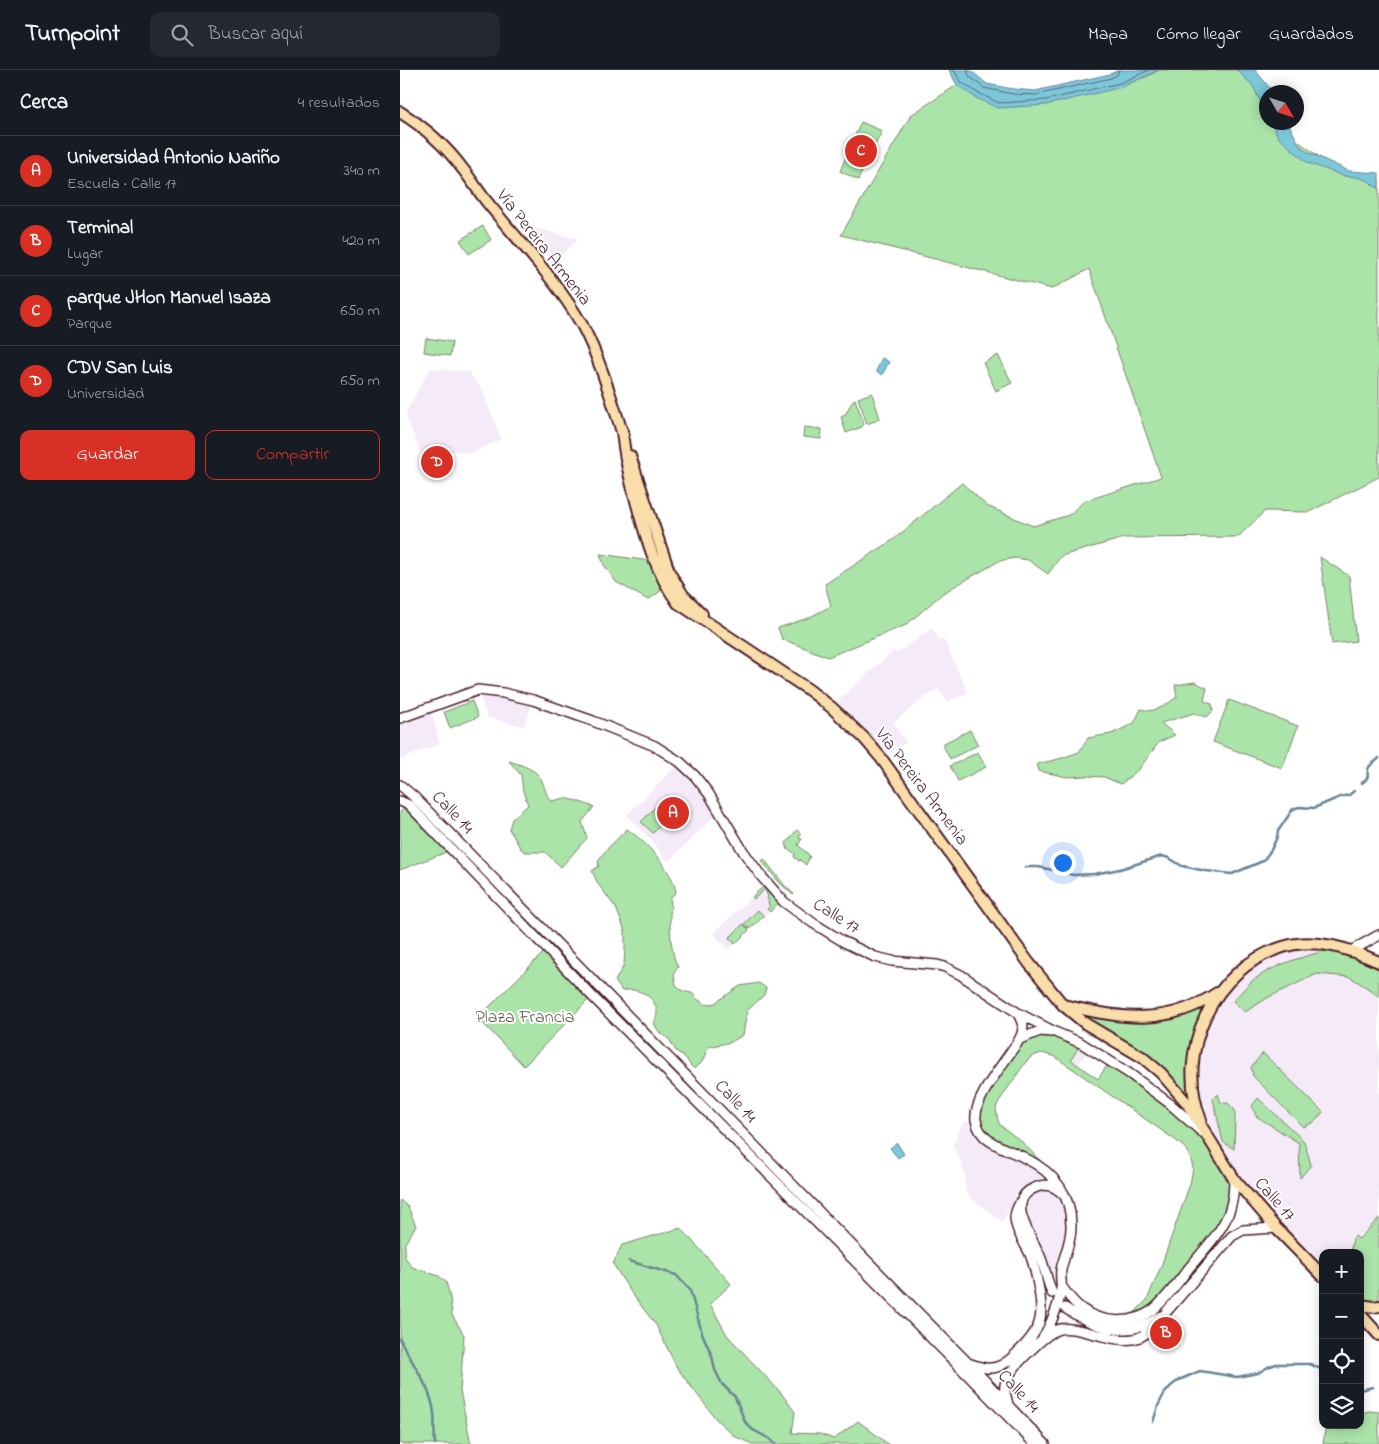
<!DOCTYPE html>
<html lang="es">
<head>
<meta charset="utf-8">
<style>
	:root { --surface:#171b24; --page:#242831; --text:#f1f3f6; --muted:#9ea1a6; --line:#363941; --accent:#d93025 }
	body { margin:0; font-family:"Indie Flower",sans-serif; background:var(--page); color:var(--text) }
	.controls { position:absolute; right:15px; bottom:15px; display:grid; overflow:hidden; border-radius:10px; box-shadow:0 2px 12px #0003 }
	.controls button { width:45px; height:45px; display:grid; place-items:center; padding:0; border:0; border-bottom:1px solid var(--line); background:var(--surface); color:var(--text); font:25px sans-serif }
	.compass { position:absolute; left:859px; top:15px; width:45px; height:45px; border-radius:50%; background:var(--surface); box-shadow:0 2px 12px #0003; rotate:129deg }
	.you { position:absolute; left:662px; top:792px; width:18px; height:18px; margin:-12px; border:4px solid #fff; border-radius:50%; background:#1a73e8; box-shadow:0 0 0 8px #1a73e833 }
	.badge { display:grid; place-items:center; width:32px; height:32px; border-radius:50%; background:var(--accent); color:#fff; font-size:16px; font-weight:700 }
	.pin { position:absolute; translate:-50% -50%; border:2px solid #fff; box-shadow:0 1px 5px #0006 }
	.list { margin:0; padding:0; list-style:none }
	h2 { display:flex; justify-content:space-between; align-items:center; height:65px; margin:0; padding:0 20px; font-size:21px }
	h2 small { font-size:16px; font-weight:400; color:var(--muted) }
	.list li { display:grid; grid-template-columns:32px 1fr auto; gap:15px; align-items:center; box-sizing:border-box; height:70px; padding:0 20px; border-top:1px solid var(--line) }
	.list b { display:block; font-size:19px; white-space:nowrap }
	.list p { margin:0; font-size:16px; white-space:nowrap; color:var(--muted) }
	.list em { font-size:16px; font-style:normal; color:var(--muted) }
	.actions { display:flex; gap:10px; padding:15px 20px }
	.actions a { flex:1; padding:11px 0; border:1px solid var(--accent); border-radius:10px; text-align:center; font-size:18px; color:var(--accent) }
	.actions .main { background:var(--accent); color:#fff }
	.icon { flex:none; width:28px; height:28px; fill:none; stroke:currentColor; stroke-width:2; stroke-linecap:round; stroke-linejoin:round }
	.map { position:relative; flex:none; width:979px; height:1374px; overflow:hidden }
	header { display:flex; align-items:center; gap:30px; box-sizing:border-box; height:70px; padding:0 25px; background:var(--surface); border-bottom:1px solid var(--line) }
	header strong { font-size:24px }
	nav { display:flex; gap:28px; margin-inline-start:auto; font-size:18px }
	.search { width:350px; height:45px; background:var(--page); display:flex; align-items:center; gap:12px; box-sizing:border-box; padding:0 18px; border-radius:10px; color:var(--muted); font-size:19px }
	main { display:flex }
	aside { flex:1; background:var(--surface) }
	.map>svg:first-child { display:block }
	.built { fill:#f5ebf8 }
	.green { fill:#abe4a9; stroke:#7a826a }
	.water { fill:#7bc8db; stroke:#678495 }
	.lines { fill:none; stroke-linecap:round; stroke-linejoin:round }
	.shore { stroke:#5e6371; stroke-width:1 }
	.stream { stroke:#678495; stroke-width:2.5 }
	.secondary-casing { stroke:#4a1f2b; stroke-width:12 }
	.primary-casing { stroke:#4a1f2b; stroke-width:14 }
	.secondary { stroke:#fff; stroke-width:9 }
	.primary { stroke:#f9ddab; stroke-width:10 }
	.labels { text-anchor:middle; dominant-baseline:central; stroke-width:4; stroke-linejoin:round; paint-order:stroke }
	.street-label { font-size:18px; fill:#4a1f2b; stroke:#fff }
	.park-label { font-size:18px; fill:#675a51; stroke:#fff }
</style>
</head>
<body>
<header>
<strong>Turnpoint</strong>
<div class="search"><svg class="icon" aria-label="search" viewBox="0 0 24 24"><circle cx="10" cy="10" r="6"/><path d="M15 15l6 6"/></svg>Buscar aquí</div>
<nav><a>Mapa</a><a>Cómo llegar</a><a>Guardados</a></nav>
</header>
<main>
<aside>
<h2>Cerca<small>4 resultados</small></h2>
<ul class="list">
<li><span class="badge">A</span><div><b>Universidad Antonio Nariño</b><p>Escuela · Calle 17</p></div><em>340 m</em></li>
<li><span class="badge">B</span><div><b>Terminal</b><p>Lugar</p></div><em>420 m</em></li>
<li><span class="badge">C</span><div><b>parque JHon Manuel Isaza</b><p>Parque</p></div><em>650 m</em></li>
<li><span class="badge">D</span><div><b>CDV San Luis</b><p>Universidad</p></div><em>650 m</em></li>
</ul>
<div class="actions"><a class="main">Guardar</a><a>Compartir</a></div>
</aside>
<div class="map">
<svg width="979" height="1374" viewBox="0 0 979 1374">
	<rect width="100%" height="100%" fill="#fff"/>
	<filter id="ink" filterUnits="userSpaceOnUse"><feTurbulence type="fractalNoise" baseFrequency=".02" numOctaves="2"/><feDisplacementMap in="SourceGraphic" scale="10" xChannelSelector="R" yChannelSelector="G"/><feConvolveMatrix kernelMatrix="1 2 1 2 8 2 1 2 1" color-interpolation-filters="sRGB"/></filter>
	<g filter="url(#ink)">
		<path class="built" d="M120,155L179,169L154,192Z
			M30,298L69,302L83,321L101,369L72,383L46,380L38,383L37,380L22,386L5,344Z
			M532,558L540,571L544,570L568,623L547,632L538,619L527,626L494,652L506,673L481,688L431,637L494,580L497,583Z
			M78,620L133,630L124,657L87,647Z
			M30,636L40,674L0,690V648Z
			M280,692L320,741L268,792L251,770L227,745Z
			M364,816L379,832L329,880L313,863Z
			M910,873L979,892V1236L960,1183H923V1206L857,1137L800,1046L792,1002L809,939L860,886Z
			M681,973L690,978L678,995L671,990Z
			M576,1050L650,1106L634,1111L615,1129L602,1152L571,1128L565,1120V1106L560,1089L552,1076L563,1053Z
			M657,1118L671,1146L661,1222L652,1223L632,1170L622,1129L629,1120Z"/>
		<path class="green" d="M759,0H838L866,30V52L879,53L883,60L937,100L979,111V407L909,442L865,441L838,467L724,468L661,486L648,504L628,490L615,488L599,491L543,523L506,555L428,587L382,569L378,558L408,548L431,536L425,514L493,470L562,413L587,436L633,456L669,445L684,431L761,407L689,199L652,219L441,165L511,45L557,15L614,37L746,7Z
			M461,52L482,61L458,110L440,101Z
			M83,156L91,170L69,184L60,170Z
			M26,268L52,272L50,286L24,282Z
			M598,285L612,313L596,321L583,293Z
			M472,323L480,349L467,354L458,328Z
			M455,329L464,354L462,357L446,363L441,347L445,345L453,330Z
			M404,357L422,359L421,369L403,367Z
			M200,484L250,491L262,520L248,530L216,512L204,495Z
			M920,487L949,506L956,571L932,574Z
			M795,612L807,618L804,631L812,634L813,641L807,647L794,643L761,653L775,665L759,672L739,699L721,714L704,707L686,706L667,707L639,701L637,694L659,689L679,682L688,668L711,664L722,659L734,653L741,639C756,644 765,635 777,627L775,615Z
			M829,630L898,656L882,698L813,672Z
			M72,631L78,647L50,658L44,642Z
			M570,660L578,675L550,689L542,674Z
			M578,682L586,697L558,711L550,696Z
			M109,691C118,694 133,698 139,706C145,713 144,725 152,731L165,728L177,731L194,737L182,752L187,768L161,797L145,782H125L121,779L109,759L112,749L128,735L123,721L121,705Z
			M266,726L277,737L253,763L241,752Z
			M9,735L52,780L0,800V742Z
			M227,759C245,771 273,800 276,822L270,828C272,835 270,840 270,847C270,860 271,886 278,897L274,903C275,917 278,921 292,923L297,929L307,935L315,933L340,916L359,913L366,918L364,925L347,941L343,965L331,972L308,977L302,992L295,999L290,995L286,988L276,981L269,969L260,963L254,954C255,951 257,946 257,942C255,925 237,917 222,921L215,911L224,895L225,880V861L216,838L198,814L192,801L199,796L198,791C206,778 217,770 227,759Z
			M397,760L401,764L399,768L402,769L398,775L410,786L406,795L400,790L399,791L394,787L395,784L390,780H388L386,773Z
			M364,789L385,816L394,824L393,825L379,812L362,791Z
			M364,816L379,832L370,842L367,839L370,836L368,833L369,831L367,829L368,827L365,819L354,829L352,827Z
			M358,840L364,846L350,859L344,854Z
			M343,854L349,860L335,874L329,868Z
			M940,877L979,892V927L972,921L950,907L917,904L869,927L845,942L833,931C839,925 845,917 852,911C877,892 910,885 940,877Z
			M147,879L192,926L124,996L78,948Z
			M813,926L794,980L800,1046L834,1109L830,1140L759,1234L730,1247L747,1230L760,1199L790,1114L793,1098L791,1090L785,1078L774,1069L654,986L641,983L631,987L625,993L604,1024L598,1033L596,1039L598,1051L601,1056L621,1071L651,1102L589,1071L576,1045L620,969L640,961L681,973L671,990L698,1009L710,991L808,1067L761,1003L663,935L752,947Z
			M863,983L923,1042L914,1052L903,1057L853,1006L851,997Z
			M818,1024L821,1033H828L835,1040V1047L834,1079L823,1072L813,1029Z
			M858,1028L904,1071L911,1095L900,1108L899,1073L856,1046L852,1036Z
			M0,1130L8,1137L16,1156L5,1173V1187L12,1197L39,1206L46,1212L50,1228L52,1245L64,1265L60,1321L71,1374H0Z
			M979,1148V1236L960,1235V1183H950L953,1168L955,1166L959,1169Z
			M281,1158L331,1214L310,1234L327,1265L381,1323L395,1342L392,1363L420,1364L434,1369L458,1351L488,1374H352L334,1366L316,1349L277,1298L256,1255L232,1224L213,1194L222,1175Z
			M969,1341L979,1342V1374H923L926,1355H960V1343Z"/>
		<path class="water" d="M549,0H570L587,14L613,19L635,21L710,4L719,0H759L722,17L646,35L598,38L576,28L557,15Z
			M837,0H855L869,17L872,22H866V43L853,16Z
			M871,53H888L900,76L908,82L949,101L979,103V118L974,116L969,111L957,107L944,106L908,93L879,68Z
			M482,288L489,292L482,305L476,301Z
			M497,1073L504,1084L498,1088L490,1078Z"/>
		<g class="lines">
			<path class="shore" d="M554,0L561,12L578,23L599,33L646,30L720,13L749,0
				M567,0L569,6L584,18L613,24L636,25L711,8L717,5L719,0"/>
			<path class="stream" d="M962,713C972,706 965,704 969,697C971,694 977,691 979,688
				M625,797H638L658,801L673,805L694,804L720,799L762,786L769,788L782,796L806,801L832,804L863,791L871,780L877,767L878,761L893,739L899,737L914,738L940,727L949,725L954,721
				M229,1191L276,1205L290,1220L302,1263L312,1286L315,1300L322,1314L335,1327L345,1352L353,1360L370,1369L375,1374
				M0,1269C11,1293 31,1316 34,1343C35,1353 34,1364 35,1374
				M960,1320L973,1317
				M753,1352L758,1336L764,1324L771,1316L779,1310L800,1301L837,1307L858,1303L868,1297L876,1294H910L923,1300"/>
			<defs>
				<path id="secondary" d="M0,648L78,620L103,623L133,630L193,651L255,676L280,692L295,706L309,724L343,781L361,806L384,832L413,853L444,872L475,887L492,891L537,895L545,897L561,905L618,943L657,963L681,973L730,1004L769,1033L802,1062
					M0,715L13,726L472,1196L568,1293L645,1374
					M0,731L9,735L192,926L561,1298L635,1374
					M951,881L979,865
					M618,943C619,947 623,952 623,957C623,965 617,974 612,980C601,997 573,1031 576,1050C580,1074 607,1078 625,1088C653,1102 671,1123 671,1155C672,1171 664,1185 661,1200C660,1206 662,1212 661,1218C660,1233 650,1255 643,1268
					M620,969L640,961L651,962
					M662,1217C668,1225 673,1233 682,1239C702,1254 734,1255 754,1239C767,1228 778,1212 789,1198C803,1181 823,1161 830,1139C833,1129 834,1119 834,1109
					M652,1223C647,1211 645,1198 640,1186C631,1165 603,1129 637,1117C647,1113 654,1116 662,1123
					M665,1238C695,1258 728,1270 761,1246
					M568,1293C575,1295 584,1299 591,1298C600,1298 610,1290 617,1283C641,1260 645,1248 638,1215C636,1204 634,1193 629,1182C624,1172 615,1159 615,1147C615,1140 619,1135 622,1129
					M608,1334C606,1326 603,1319 606,1311C610,1299 647,1261 660,1259C669,1257 678,1260 687,1262C726,1272 742,1278 767,1241L832,1166L843,1160L876,1158"/>
				<path id="primary" d="M0,42C24,57 45,75 62,98C71,109 78,121 87,132C119,172 156,209 182,255C200,289 211,328 223,365
					M222,360C224,385 230,408 236,431C246,468 256,503 278,533L409,620L431,637L464,668L481,688L629,893L663,935L686,954L742,987L761,1003L787,1033L834,1109L876,1158L923,1206
					M230,386L270,504L283,525L302,544
					M668,936C722,949 768,956 817,923
					M801,1050C774,982 813,898 883,877C915,867 950,879 979,892
					M960,1235L974,1237L979,1236
					M960,1244L979,1265"/>
			</defs>
			<use href="#secondary" class="secondary-casing"/>
			<use href="#primary" class="primary-casing"/>
			<use href="#secondary" class="secondary"/>
			<use href="#primary" class="primary"/>
		</g>
	</g>
	<g class="labels">
		<g class="street-label">
			<text transform="translate(143 178) rotate(52)">Vía Pereira Armenia</text>
			<text transform="translate(521 717) rotate(53)">Vía Pereira Armenia</text>
			<text transform="translate(52 743) rotate(46)">Calle 14</text>
			<text transform="translate(436 847) rotate(32)">Calle 17</text>
			<text transform="translate(335 1032) rotate(46)">Calle 14</text>
			<text transform="translate(874 1130) rotate(49)">Calle 17</text>
			<text transform="translate(618 1322) rotate(47)">Calle 14</text>
		</g>
		<g class="park-label">
			<text x="125" y="948">Plaza Francia</text>
		</g>
	</g>
</svg>
<div class="controls">
<button>+</button>
<button>−</button>
<button><svg class="icon" aria-label="locate" viewBox="0 0 24 24"><circle cx="12" cy="12" r="6"/><path d="M12 2v4M12 18v4M2 12h4M18 12h4"/></svg></button>
<button><svg class="icon" aria-label="layers" viewBox="0 0 24 24"><path d="M12 4l9 5-9 5-9-5zM3 14l9 5 9-5"/></svg></button>
</div>
<svg class="compass" viewBox="-18 -18 36 36"><path d="M0-13l5 13h-10z" fill="#e53935"/><path d="M0 13l5-13h-10z" fill="#9ea1a6"/></svg>
<div class="you"></div>
<div class="pin badge" style="left:273px;top:743px">A</div>
<div class="pin badge" style="left:766px;top:1263px">B</div>
<div class="pin badge" style="left:461px;top:81px">C</div>
<div class="pin badge" style="left:37px;top:392px">D</div>
</div>
</main>
</body>
</html>
